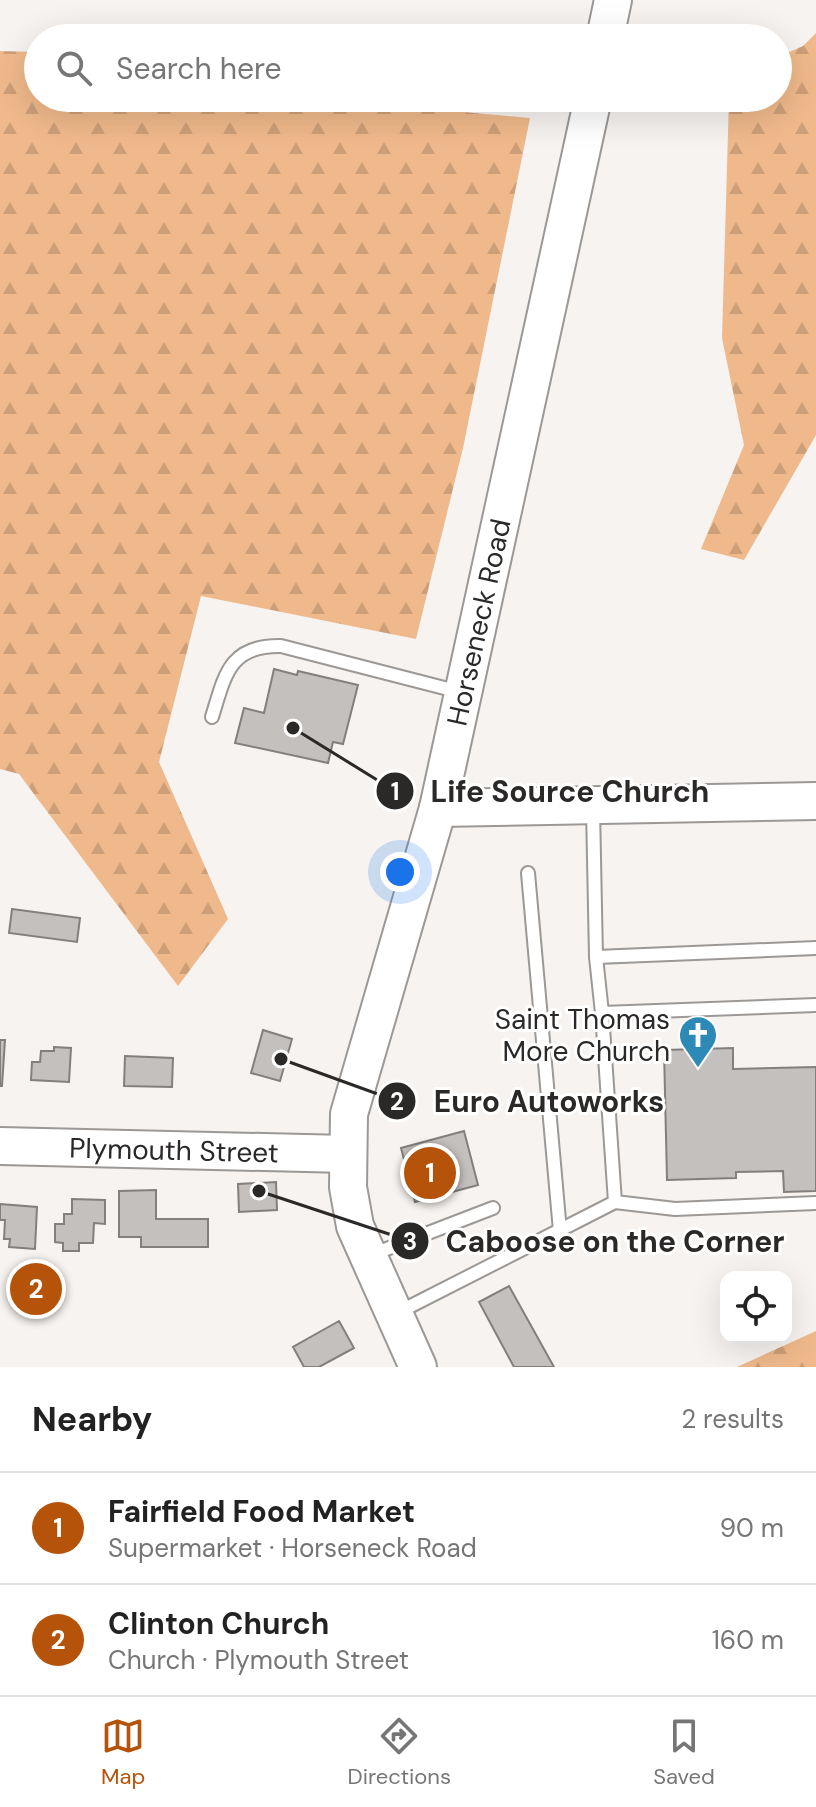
<!DOCTYPE html>
<html lang="en">
<head>
<meta charset="utf-8">
<style>
	:root { --surface:#fff; --page:#f2f2f2; --text:#222; --muted:#767676; --line:#e0e0e0; --accent:#b45309 }
	body { margin:0; font-family:"DM Sans",sans-serif; background:var(--page); color:var(--text) }
	.controls { position:absolute; right:24px; bottom:24px; display:grid; overflow:hidden; border-radius:16px; box-shadow:0 8px 32px #0002 }
	.controls button { width:72px; height:72px; display:grid; place-items:center; padding:0; border:0; border-bottom:2px solid var(--line); background:var(--surface); color:var(--text); font:40px sans-serif }
	.you { position:absolute; left:400px; top:872px; width:28px; height:28px; margin:-20px; border:6px solid #fff; border-radius:50%; background:#1a73e8; box-shadow:0 0 0 12px #1a73e833 }
	.badge { display:grid; place-items:center; width:52px; height:52px; border-radius:50%; background:var(--accent); color:#fff; font-size:26px; font-weight:700 }
	.pin { position:absolute; translate:-50% -50%; border:4px solid #fff; box-shadow:0 2px 8px #0006 }
	.list { margin:0; padding:0; list-style:none }
	h2 { display:flex; justify-content:space-between; align-items:center; height:104px; margin:0; padding:0 32px; font-size:34px }
	h2 small { font-size:26px; font-weight:400; color:var(--muted) }
	.list li { display:grid; grid-template-columns:52px 1fr auto; gap:24px; align-items:center; box-sizing:border-box; height:112px; padding:0 32px; border-top:2px solid var(--line) }
	.list b { display:block; font-size:30px; white-space:nowrap }
	.list p { margin:0; font-size:26px; white-space:nowrap; color:var(--muted) }
	.list em { font-size:26px; font-style:normal; color:var(--muted) }
	.icon { flex:none; width:44px; height:44px; fill:none; stroke:currentColor; stroke-width:2; stroke-linecap:round; stroke-linejoin:round }
	.map { position:relative; flex:none; width:816px; height:1367px; overflow:hidden }
	.search { position:absolute; background:var(--surface); box-shadow:0 8px 32px #0002; left:24px; right:24px; top:24px; height:88px; display:flex; align-items:center; gap:20px; box-sizing:border-box; padding:0 28px; border-radius:44px; color:var(--muted); font-size:30px }
	.sheet { height:328px; background:var(--surface) }
	nav { display:flex; justify-content:space-around; align-items:center; box-sizing:border-box; height:112px; border-top:2px solid var(--line); background:var(--surface); font-size:22px; color:var(--muted) }
	nav a { display:grid; justify-items:center; gap:4px }
	nav .on { color:var(--accent) }
	.map>svg:first-child { display:block }
	.forest { fill:url(#forest-firs) }
	.building { fill:#c4c0be; stroke:#827f7d; stroke-width:2 }
	.lines { fill:none; stroke-linecap:round; stroke-linejoin:round }
	.lane-casing { stroke:#9b9895; stroke-width:16 }
	.secondary-casing { stroke:#9b9895; stroke-width:40 }
	.lane { stroke:#fff; stroke-width:12 }
	.secondary { stroke:#fff; stroke-width:36 }
	.labels { text-anchor:middle; dominant-baseline:central; stroke-width:6; stroke-linejoin:round; paint-order:stroke }
	.street-label { font-size:28px; fill:#2b2928; stroke:#fff }
	.poi-label { font-size:28px; fill:#2b2928; stroke:#fff; text-anchor:end }
	.leader { fill:none; stroke:#2b2928; stroke-width:3 }
	.callout-dot { fill:#2b2928; stroke:#fff; stroke-width:3 }
	.mark-label { font-size:24px; text-anchor:middle; font-weight:bold; fill:#fff }
	.callout-label { font-size:30px; text-anchor:middle; font-weight:bold; fill:#2b2928; stroke:#fff; stroke-width:6; stroke-linejoin:round; paint-order:stroke }
</style>
</head>
<body>
<div class="map">
<svg width="816" height="1367" viewBox="0 0 816 1367">
	<defs>
		<pattern id="forest-firs" width="22" height="20" patternUnits="userSpaceOnUse" patternTransform="scale(2)"><rect width="22" height="20" fill="#efb98b"/><path d="M5 1l3.5 6h-7zM16 11l3.5 6h-7z" fill="#cd9f78"/></pattern>
	</defs>
	<rect width="100%" height="100%" fill="#f6f3f0"/>
	<path class="forest" d="M816,33V435L744,560L701,549L744,445L722,338L729,98H778V57L803,46Z
		M0,51L38,52V98H310L530,118L463,448L416,639L201,596L159,762L228,919L178,986L19,774L0,769Z
		M816,1331V1367H737Z"/>
	<path class="building" d="M274,669L297,675L298,671L358,685L343,744L333,742L328,763L235,743L244,708L264,713Z
		M12,909L80,918L77,942L9,933Z
		M263,1030L292,1039L280,1081L251,1073Z
		M0,1040H5L2,1086H0Z
		M54,1047L71,1048L69,1082L31,1080L32,1062H40L41,1051H54Z
		M733,1048V1069L816,1067V1191L784,1192L783,1171L736,1172V1178L667,1180L664,1050Z
		M125,1056L173,1058L172,1087L124,1086Z
		M464,1131L478,1185L415,1202L401,1148Z
		M276,1182L277,1210L239,1212L238,1184Z
		M156,1190V1219H208V1247H141V1237H119V1191Z
		M72,1199L105,1200V1224L94,1223L93,1243H79V1251H63V1243L55,1242V1224H64V1214H72Z
		M0,1204L37,1207L35,1249L9,1247L10,1239H4L5,1220H0Z
		M509,1286L554,1367H514L479,1302Z
		M339,1321L354,1348L319,1367H304L293,1347Z"/>
	<g class="lines">
		<defs>
			<path id="lane" d="M212,717C225,675 229,645 281,646L460,692
				M593,809L596,957
				M528,873L560,1231
				M602,1013L596,957L816,948
				M615,1202L675,1209L816,1203
				M371,1255L493,1208
				M397,1313L615,1202L602,1013L816,1005"/>
			<g id="secondary">
				<path d="M605,38L613,0"/>
				<path d="M438,808L816,801"/>
				<path id="s1" d="M0,1146L347,1154"/>
				<path id="s2" d="M418,1367L355,1226L348,1187L349,1114L438,808L593,98"/>
			</g>
		</defs>
		<use href="#lane" class="lane-casing"/>
		<use href="#secondary" class="secondary-casing"/>
		<use href="#lane" class="lane"/>
		<use href="#secondary" class="secondary"/>
	</g>
	<defs>
		<symbol id="church-pin" viewBox="-11 -11 22 30"><path d="M0 17L-7.5 6A9.5 9.5 0 1 1 7.5 6Z" fill="#2d8ab6" stroke="#fff"/><path d="M-1.2-6h2.4v3.5h3.3v2.4h-3.3V6h-2.4V-.1h-3.3v-2.4h3.3Z" fill="#fff"/></symbol>
	</defs>
	<g fill-rule="evenodd">
		<use href="#church-pin" x="676" y="1013" width="44" height="60"/>
	</g>
	<g class="labels">
		<g class="street-label">
			<text stroke="none"><textPath href="#s2" startOffset="776">Horseneck Road</textPath></text>
			<text stroke="none"><textPath href="#s1" startOffset="174">Plymouth Street</textPath></text>
		</g>
		<g class="poi-label">
			<text x="670" y="1019">Saint Thomas<tspan x="670" dy="32">More Church</tspan></text>
		</g>
	</g>
	<path class="leader" d="M293 728L395 791M281 1059L397 1101M259 1191L410 1241"/>
	<g class="callout-dot">
		<circle cx="293" cy="728" r="8"/>
		<circle cx="281" cy="1059" r="8"/>
		<circle cx="259" cy="1191" r="8"/>
		<circle cx="395" cy="791" r="20"/>
		<circle cx="397" cy="1101" r="20"/>
		<circle cx="410" cy="1241" r="20"/>
	</g>
	<g class="mark-label">
		<text x="395" y="800">1</text>
		<text x="397" y="1110">2</text>
		<text x="410" y="1250">3</text>
	</g>
	<g class="callout-label">
		<text x="570" y="802">Life Source Church</text>
		<text x="549" y="1112">Euro Autoworks</text>
		<text x="615" y="1252">Caboose on the Corner</text>
	</g>
</svg>
<div class="controls">
<button><svg class="icon" aria-label="locate" viewBox="0 0 24 24"><circle cx="12" cy="12" r="6"/><path d="M12 2v4M12 18v4M2 12h4M18 12h4"/></svg></button>
</div>
<div class="you"></div>
<div class="pin badge" style="left:430px;top:1173px">1</div>
<div class="pin badge" style="left:36px;top:1289px">2</div>
<div class="search"><svg class="icon" aria-label="search" viewBox="0 0 24 24"><circle cx="10" cy="10" r="6"/><path d="M15 15l6 6"/></svg>Search here</div>
</div>
<section class="sheet">
<h2>Nearby<small>2 results</small></h2>
<ul class="list">
<li><span class="badge">1</span><div><b>Fairfield Food Market</b><p>Supermarket · Horseneck Road</p></div><em>90 m</em></li>
<li><span class="badge">2</span><div><b>Clinton Church</b><p>Church · Plymouth Street</p></div><em>160 m</em></li>
</ul>
</section>
<nav>
<a class="on"><svg class="icon" aria-label="map" viewBox="0 0 24 24"><path d="M3 6l6-2 6 2 6-2v14l-6 2-6-2-6 2zM9 4v14M15 6v14"/></svg>Map</a>
<a><svg class="icon" aria-label="directions" viewBox="0 0 24 24"><path d="M12 3l9 9-9 9-9-9zM9 14v-3h6M13 9l2 2-2 2"/></svg>Directions</a>
<a><svg class="icon" aria-label="saved" viewBox="0 0 24 24"><path d="M7 4h10v16l-5-4-5 4z"/></svg>Saved</a>
</nav>
</body>
</html>
